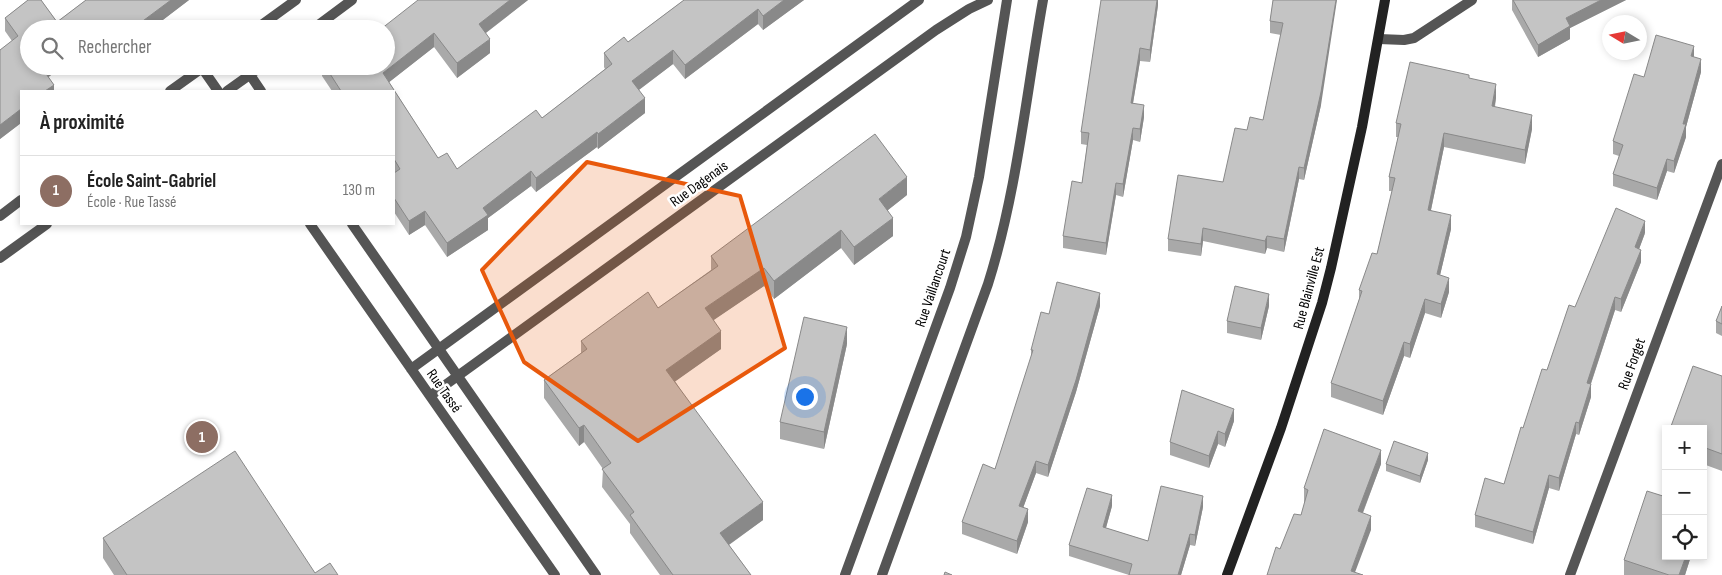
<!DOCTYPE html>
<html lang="fr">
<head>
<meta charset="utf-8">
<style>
	:root { --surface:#fff; --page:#f6f6f6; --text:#222; --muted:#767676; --line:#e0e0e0; --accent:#db2777 }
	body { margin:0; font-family:"Sofia Sans Condensed",sans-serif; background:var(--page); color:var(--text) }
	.controls { position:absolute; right:15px; bottom:15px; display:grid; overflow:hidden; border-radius:0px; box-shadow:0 2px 8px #0003 }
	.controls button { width:45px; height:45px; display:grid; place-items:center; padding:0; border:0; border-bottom:1px solid var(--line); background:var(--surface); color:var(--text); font:25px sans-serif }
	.compass { position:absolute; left:1602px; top:15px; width:45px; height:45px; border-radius:50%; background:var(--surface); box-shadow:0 2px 8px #0003; rotate:280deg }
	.you { position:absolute; left:804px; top:396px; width:18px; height:18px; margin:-12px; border:4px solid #fff; border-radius:50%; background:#1a73e8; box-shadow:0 0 0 8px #1a73e833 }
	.badge { display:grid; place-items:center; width:32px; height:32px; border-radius:50%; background:var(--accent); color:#fff; font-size:16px; font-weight:700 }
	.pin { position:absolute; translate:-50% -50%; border:2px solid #fff; box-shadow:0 1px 5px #0006 }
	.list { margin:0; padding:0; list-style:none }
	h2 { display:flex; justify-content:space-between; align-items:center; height:65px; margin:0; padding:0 20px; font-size:21px }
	h2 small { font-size:16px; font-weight:400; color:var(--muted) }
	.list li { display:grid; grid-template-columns:32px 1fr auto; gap:15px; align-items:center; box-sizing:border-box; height:70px; padding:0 20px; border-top:1px solid var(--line) }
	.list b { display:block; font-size:19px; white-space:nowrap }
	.list p { margin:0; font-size:16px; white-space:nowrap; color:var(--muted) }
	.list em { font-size:16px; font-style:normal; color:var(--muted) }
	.icon { flex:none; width:28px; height:28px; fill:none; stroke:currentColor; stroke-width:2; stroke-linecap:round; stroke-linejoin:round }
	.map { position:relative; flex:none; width:1722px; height:575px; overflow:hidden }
	.search { position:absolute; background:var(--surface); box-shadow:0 2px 8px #0003; left:20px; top:20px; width:375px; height:55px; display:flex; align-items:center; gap:12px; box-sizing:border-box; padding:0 18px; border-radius:28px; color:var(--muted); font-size:19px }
	.panel { position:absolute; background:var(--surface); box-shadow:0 2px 8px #0003; left:20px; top:90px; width:375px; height:135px; border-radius:0px }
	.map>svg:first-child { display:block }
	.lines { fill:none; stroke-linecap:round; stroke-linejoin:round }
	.street { stroke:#555; stroke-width:10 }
	.secondary { stroke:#222; stroke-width:10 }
	.wall { fill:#a9a9a9 }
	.shaded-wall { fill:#898989 }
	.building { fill:#c4c4c4; stroke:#898989 }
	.marked { fill:#e8590c; fill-opacity:0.2; stroke:#e8590c; stroke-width:4; stroke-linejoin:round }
	.labels { text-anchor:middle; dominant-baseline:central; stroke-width:5; stroke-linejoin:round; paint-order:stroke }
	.street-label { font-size:15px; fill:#000; stroke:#fff }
</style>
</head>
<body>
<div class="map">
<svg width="1722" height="575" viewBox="0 0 1722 575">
	<rect width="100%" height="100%" fill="#fff"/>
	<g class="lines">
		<path class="street" d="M256,29L296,0
			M313,29L352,0
			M1379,39L1404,40L1414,38L1472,0
			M244,66L261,91
			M202,68L218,91
			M170,91L205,66
			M227,91L262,66
			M0,216L21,200
			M310,224L555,575
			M352,224L596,575
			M0,258L47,224
			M411,369L919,0
			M430,396L936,30L969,9L988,0
			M845,575L950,288L966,237L979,177L1007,0
			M882,575L988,284C1017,192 1026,95 1043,0
			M1570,575L1722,164"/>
		<path class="secondary" d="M1227,575L1281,428L1322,303L1331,268L1362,127L1385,0"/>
	</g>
	<path class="wall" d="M28,0H41L57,22L86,0H189L151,29H29V66H63L48,77L54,85V91H21V123L0,139V50L12,41L5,31V18Z
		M418,0H528L486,33L490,53L457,78L434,47L389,82L438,158L457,169L542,118L605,69L604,67V53L628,42L684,0H804L763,30L758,24L685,79L673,64L639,90L645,113L598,149L597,147L536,192L531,186L488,218V230L447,257L425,225L409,235L394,212V91H332L322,76V66H386Z
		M1158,0V5L1150,62L1140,61L1133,103L1144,117L1140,142L1133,140L1123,197L1116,195L1106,255L1063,248V236L1082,183L1087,145L1081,144V132Z
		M1273,0L1321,105L1304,180L1299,179L1284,252L1267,248L1265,254L1203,241L1201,256L1168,251V239L1223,182L1247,130L1263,120L1281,35L1270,33V21Z
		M1512,0H1626L1570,28V39L1538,57L1512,10Z
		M1694,57L1701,72L1686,127V137L1674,173L1667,171L1657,200L1613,186V174L1619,156L1613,154V141L1644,77Z
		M1469,78L1496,98L1495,107L1532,129L1525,164L1444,147L1431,210L1451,229L1440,275L1449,292L1441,318L1425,313L1410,358L1404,356L1383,415L1331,397V383L1359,300V290L1377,254L1392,191H1389V177L1398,137H1396V123Z
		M907,195L888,210L893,236L854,265L841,248L774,299L764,286L713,320L721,349L675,381L763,520L729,545L751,575H660L630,533V524L602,487L603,469L584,442L579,446L544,398V380L581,353V341L658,308L711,270V256Z
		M1645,233L1639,249L1641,262L1621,312L1615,310L1591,384V397L1579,435L1576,434L1559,491L1549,488L1533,544L1475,527V515L1504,484L1523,428L1575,307Z
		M1100,306L1076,392L1048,477L1036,473L1023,508L1028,522L1017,554L962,534V522L995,469L1031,358V350L1049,314Z
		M1269,306L1261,340L1227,333V321Z
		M1722,306V336L1716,333V321Z
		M847,344L824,449L780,439V422Z
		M1722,376V471L1703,464V429Z
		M1234,421L1225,447L1218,444L1209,468L1170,455V442Z
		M1428,460L1420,483L1386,471V464Z
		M1381,464L1363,513L1371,530L1280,549L1301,515L1305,502H1304V488Z
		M1112,506L1106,528L1148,541L1203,507L1195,546L1190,545L1181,575H1129L1069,556V545Z
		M103,538L315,573L338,575H114L103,558Z
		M1666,556H1691L1685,575H1624V560Z"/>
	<path class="shaded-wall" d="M171,0H189L151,29H132Z
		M510,0H528L479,38V24Z
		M784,0H804L763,30V16Z
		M1157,0H1158V5L1150,62V50Z
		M1336,0H1337L1321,105L1304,180V168Z
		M1601,0H1626L1570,28V39L1538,57V45L1566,18Z
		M758,9V24L685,79V65Z
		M434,33V47L383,87V73Z
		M490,39V53L457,78V63Z
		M1694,46V58L1691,56Z
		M1140,48V61L1131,115V103Z
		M673,50V64L632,95V81Z
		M1701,59V72L1686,127V137L1674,173V161L1683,124Z
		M45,66H63L42,82V68Z
		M1496,84V98L1492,120V106Z
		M54,85V91H45Z
		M645,98V113L598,149V134Z
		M1144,105V117L1140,142V129Z
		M21,109V123L0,139V125Z
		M1532,115V129L1525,164V150Z
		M1133,128V140L1123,197V184Z
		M597,132V147L536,192V178Z
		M1444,133V147L1428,224V210Z
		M1667,159V171L1657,200V188Z
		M1299,167V179L1284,252V239Z
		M531,171V186L488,218V230L447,257V243L483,208Z
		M907,177V195L879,217V199Z
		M1116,183V195L1106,255V243Z
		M425,211V225L409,235V221Z
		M1451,215V229L1437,288V274Z
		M893,218V236L854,265V247Z
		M1645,221V233L1635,260V247Z
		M1203,228V241L1201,256V244Z
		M841,230V248L774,299V281Z
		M1267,236V248L1265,254V241Z
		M1641,250V262L1621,312V299Z
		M764,268V286L705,326V308Z
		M1449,278V292L1441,318V304Z
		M1100,293V306L1076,392L1048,477V465Z
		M1269,294V306L1261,340V328Z
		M1615,297V310L1587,395V383Z
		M1425,299V313L1410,358V344Z
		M847,327V344L824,449V432Z
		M721,331V349L666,388V370Z
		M1404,342V356L1383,415V401Z
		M1591,384V397L1579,435V423Z
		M1234,409V421L1225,447V434Z
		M1576,422V434L1559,491V478Z
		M584,425V442L579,446V428Z
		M1218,431V444L1209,468V456Z
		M1381,450V464L1358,525V511Z
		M1428,453V460L1420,483V476Z
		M1036,461V473L1019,519V506Z
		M1549,475V488L1533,544V532Z
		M1112,495V506L1103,538V527Z
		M1203,496V507L1195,546V535Z
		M763,502V520L720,551V533Z
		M1028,509V522L1017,554V541Z
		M1371,516V530L1354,575L1351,571Z
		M1190,534V545L1181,575H1178Z
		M1686,556H1691L1685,575H1679Z"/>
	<path class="building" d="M28,0H41L57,22L86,0H171L132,29H29V66H45L42,68L54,85L45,91H21V109L0,125V50L18,36L5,18Z
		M418,0H510L479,24L490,39L457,63L434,33L383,73L438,158L447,153L457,169L536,110L542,118L612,64L604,53L624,37L628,42L684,0H784L763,16L758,9L685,65L673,50L632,81L645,98L598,134L597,132L536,178L531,171L483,208L488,215L447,243L425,211L409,221L394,198V173L400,169L394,159V91H341L325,66H386V29H381Z
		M1101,0H1157L1150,50L1140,48L1131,103L1144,105L1140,129L1133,128L1123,184L1116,183L1106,243L1063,236L1072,181L1082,183L1089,133L1081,132Z
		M1273,0H1336L1321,92L1304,168L1299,167L1284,239L1267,236L1265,241L1203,228L1201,244L1168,239L1178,175L1223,182L1235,128L1247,130L1250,117L1263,120L1283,23L1270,21Z
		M1513,0H1601L1566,18L1570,26L1538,45Z
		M1656,35L1694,46L1691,56L1701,59L1683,124H1686L1674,161L1667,159L1657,188L1613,174L1623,145L1613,141L1634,74L1644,77Z
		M1410,62L1469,75V78L1496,84L1492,106L1532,115L1525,150L1444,133L1428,210L1451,215L1437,274L1449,278L1441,304L1425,299L1410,344L1404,342L1383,401L1331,383L1362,291L1359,290L1372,253L1377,254L1395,178L1389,177L1401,124L1396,123Z
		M875,134L907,177L879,199L893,218L854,247L841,230L774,281L764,268L705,308L721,331L666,370L763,502L720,533L751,575H673L630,515L634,512L602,469L611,463L584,425L579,428L544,380L587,349L581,341L648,292L658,308L718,266L711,256Z
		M1616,208L1645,221L1635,247L1641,250L1621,299L1615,297L1587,383L1591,384L1579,423L1576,422L1559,478L1549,475L1533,532L1475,515L1485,478L1504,484L1521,427L1523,428L1542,369L1547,370L1569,305L1575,307Z
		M1057,282L1100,293L1076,380L1048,465L1036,461L1019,506L1028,509L1017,541L962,522L983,464L995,469L1033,350H1031L1041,312L1049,314Z
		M1235,286L1269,294L1261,328L1227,321Z
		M1722,306V324L1716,321Z
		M804,317L847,327L824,432L780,422Z
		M1693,366L1722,376V454L1703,447V429H1670Z
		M1182,390L1234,409L1225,434L1218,431L1209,456L1170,442Z
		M1324,429L1381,450L1358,511L1371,516L1351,571L1363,575H1267L1276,547L1280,549L1294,514L1301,515L1308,490L1304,488Z
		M1394,441L1428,453L1420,476L1386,464Z
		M235,451L315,573L330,563L338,575H127L103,538Z
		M1161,486L1203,496L1195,535L1190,534L1178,575H1129L1132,564L1069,545L1087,488L1112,495L1103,527L1148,541Z
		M1647,491L1666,497V556H1686L1679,575H1669L1624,560Z
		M945,572L952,575H944Z"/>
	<path class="marked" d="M587,162L740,196L785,348L638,441L524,362L482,270Z"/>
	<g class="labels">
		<g class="street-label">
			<text transform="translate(699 184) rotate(-36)">Rue Dagenais</text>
			<text transform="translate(933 288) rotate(-71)">Rue Vaillancourt</text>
			<text transform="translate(1309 288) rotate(-75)">Rue Blainville Est</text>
			<text transform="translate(1632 364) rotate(-70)">Rue Forget</text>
			<text transform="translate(444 391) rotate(55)">Rue Tassé</text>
		</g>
	</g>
</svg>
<div class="controls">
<button>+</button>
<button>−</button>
<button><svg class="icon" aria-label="locate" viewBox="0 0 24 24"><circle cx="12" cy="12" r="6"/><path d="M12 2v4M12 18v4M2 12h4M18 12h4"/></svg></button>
</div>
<svg class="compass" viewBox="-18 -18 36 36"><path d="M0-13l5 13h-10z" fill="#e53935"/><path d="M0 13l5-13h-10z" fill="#767676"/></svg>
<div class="you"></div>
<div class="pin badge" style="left:202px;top:437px;background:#8d6e63">1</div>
<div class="search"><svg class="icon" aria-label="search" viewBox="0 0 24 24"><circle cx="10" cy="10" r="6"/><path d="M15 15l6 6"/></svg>Rechercher</div>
<section class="panel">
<h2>À proximité<small></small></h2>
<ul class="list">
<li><span class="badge" style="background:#8d6e63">1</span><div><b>École Saint-Gabriel</b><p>École · Rue Tassé</p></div><em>130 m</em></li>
</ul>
</section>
</div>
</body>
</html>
